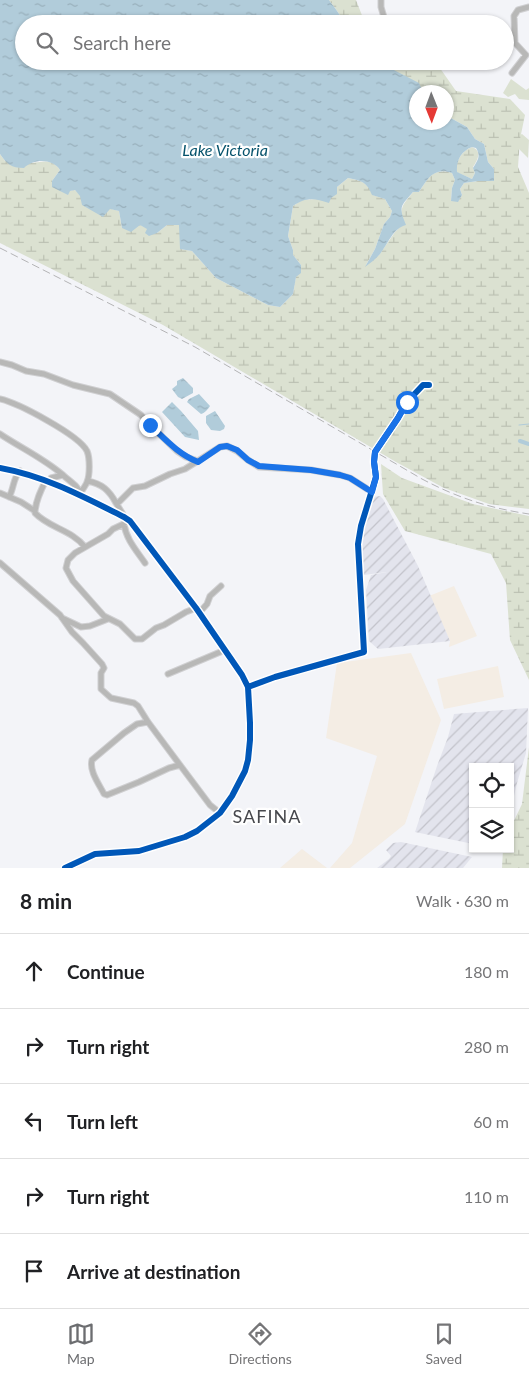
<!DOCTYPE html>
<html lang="en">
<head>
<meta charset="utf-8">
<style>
	:root { --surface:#fff; --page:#f2f2f2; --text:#202124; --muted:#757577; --line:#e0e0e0; --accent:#6c6d70 }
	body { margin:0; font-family:Lato,sans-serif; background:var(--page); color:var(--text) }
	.controls { position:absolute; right:15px; bottom:15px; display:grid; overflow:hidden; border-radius:0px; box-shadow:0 1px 4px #0004 }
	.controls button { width:45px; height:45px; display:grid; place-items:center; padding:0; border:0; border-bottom:1px solid var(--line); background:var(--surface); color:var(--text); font:25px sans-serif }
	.compass { position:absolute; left:409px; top:85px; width:45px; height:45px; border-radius:50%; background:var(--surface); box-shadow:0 1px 4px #0004; rotate:179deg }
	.stop { position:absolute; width:15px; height:15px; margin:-11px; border:4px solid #1a73e8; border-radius:50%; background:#fff }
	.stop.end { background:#1a73e8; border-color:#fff; box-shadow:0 1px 5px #0008 }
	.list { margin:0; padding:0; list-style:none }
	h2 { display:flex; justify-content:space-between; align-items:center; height:65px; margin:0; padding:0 20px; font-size:21px }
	h2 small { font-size:16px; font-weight:400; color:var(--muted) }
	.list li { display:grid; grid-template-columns:32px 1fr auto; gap:15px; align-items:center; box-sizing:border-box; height:75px; padding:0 20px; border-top:1px solid var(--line) }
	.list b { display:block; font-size:19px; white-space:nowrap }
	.list em { font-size:16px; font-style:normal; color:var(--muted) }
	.icon { flex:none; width:28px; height:28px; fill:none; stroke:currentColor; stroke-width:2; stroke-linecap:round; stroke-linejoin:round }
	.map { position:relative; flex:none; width:529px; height:868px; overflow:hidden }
	.search { position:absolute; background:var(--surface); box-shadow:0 1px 4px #0004; left:15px; right:15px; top:15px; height:55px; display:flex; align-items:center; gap:12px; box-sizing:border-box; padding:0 18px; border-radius:28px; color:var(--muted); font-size:19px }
	.sheet { height:440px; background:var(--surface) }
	nav { display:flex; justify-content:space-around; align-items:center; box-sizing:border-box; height:70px; border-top:1px solid var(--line); background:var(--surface); font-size:14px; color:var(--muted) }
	nav a { display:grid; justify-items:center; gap:2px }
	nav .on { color:var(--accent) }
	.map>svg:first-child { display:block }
	.commercial { fill:#f4ede4 }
	.industrial { fill:url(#industrial-furrows) }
	.grass { fill:#dbe1d1 }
	.wetland { fill:url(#wetland-marsh) }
	.water { fill:url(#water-ripples); fill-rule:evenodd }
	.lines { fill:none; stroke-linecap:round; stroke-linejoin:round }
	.stream { stroke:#b1ccda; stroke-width:1 }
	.canal { stroke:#b1ccda; stroke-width:4 }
	.minor-casing { stroke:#cfcfd1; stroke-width:7 }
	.minor { stroke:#b8b8b7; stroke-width:5 }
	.rail { stroke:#b4b4b6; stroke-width:1; stroke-dasharray:8 4; stroke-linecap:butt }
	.cycleway-casing { stroke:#fff; stroke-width:9 }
	.cycleway { stroke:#0057b8; stroke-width:6 }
	.route { stroke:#1a73e8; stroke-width:6 }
	.labels { text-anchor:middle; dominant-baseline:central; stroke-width:4.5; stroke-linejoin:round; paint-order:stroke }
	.water-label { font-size:16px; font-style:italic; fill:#06536c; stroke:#fff }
	.quarter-label { font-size:18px; letter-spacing:1px; fill:#47484d; stroke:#fff }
</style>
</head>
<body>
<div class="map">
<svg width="529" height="868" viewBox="0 0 529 868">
	<defs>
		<pattern id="industrial-furrows" width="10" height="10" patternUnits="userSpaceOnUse" patternTransform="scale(1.25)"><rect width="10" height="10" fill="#e3e4ed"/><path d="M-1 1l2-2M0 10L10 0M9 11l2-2" fill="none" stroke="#c3c3cb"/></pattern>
		<pattern id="wetland-marsh" width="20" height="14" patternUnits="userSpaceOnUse" patternTransform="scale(1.25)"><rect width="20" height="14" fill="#dbe1d1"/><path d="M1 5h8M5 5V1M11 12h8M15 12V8" fill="none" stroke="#bcc1b3"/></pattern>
		<pattern id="water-ripples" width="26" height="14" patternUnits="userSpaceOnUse" patternTransform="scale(1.25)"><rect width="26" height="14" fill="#b1ccda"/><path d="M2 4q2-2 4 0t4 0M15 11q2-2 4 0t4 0" fill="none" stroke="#98afbb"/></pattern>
	</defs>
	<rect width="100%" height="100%" fill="#f3f4f8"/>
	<path class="commercial" d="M454,586L477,636L449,647L450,641L429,596Z
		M411,653L441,720L405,824L350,868H330L352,843L377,756L326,738L337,663Z
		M498,666L504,697L444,709L437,679Z
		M302,849L327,868H280Z"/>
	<path class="industrial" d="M380,496L383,499L418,566L450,641L378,649L369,641L366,590L371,575L387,572L364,575L362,547L364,521L372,497Z
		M528,708L526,753L517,783L510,813V767H473V844L415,832L437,766L448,737L454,714Z
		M401,842L472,857L463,868H377L389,859L391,856L386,850L393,843Z"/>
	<path class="grass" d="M511,79L526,90L529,88V100L519,99L515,94L508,97L503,93Z
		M522,134L529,140L528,158L510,140Z"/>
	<path class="wetland" d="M329,0H356L363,18L377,23L391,21H409L412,24H344C341,15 334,7 329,0Z
		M381,61H435L456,91L510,99L525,115L520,139L518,167L529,193V509L489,504L444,488L396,462L163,325L0,243V154L5,161C12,162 19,163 26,163C40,164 50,156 60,170L52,181L70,191L75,190C85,201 104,207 119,211L122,228L140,225L157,233L167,225H180L181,249L192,251L216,278L268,305L280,307L293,294L296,276L301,265L293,255V250L288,236L293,206L302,200L331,198L337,187L348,178C362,181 367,182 373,195L385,199L392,211L390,217L384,224L375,249L366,265L379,255L395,232L401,226C401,206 401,207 413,192H419C428,178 433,167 452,173L455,180L452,188L451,201H458L462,195L460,189L464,183L478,181L494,169L488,162L484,144L475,139L467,127L447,116L446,92H423Z
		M472,147C483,151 477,161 473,167L475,173L472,179L456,172C456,161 461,151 472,147Z
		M381,464L402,478L473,504L529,516V680L510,640L506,583L491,554L405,531L383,494Z
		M529,747V868H502L503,849H510V829L522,804Z"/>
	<path class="water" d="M0,0H329C334,7 341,15 344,24H24V61H381L390,68L419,83L423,92H416V122H446L447,116L467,127L475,139L484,144L488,162L494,169V181H478L464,183L460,189L462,195L458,202L451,201L452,188L455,180L452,173C434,167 428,178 419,192H413C401,206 398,206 406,225C393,228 388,244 380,254C376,259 370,263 365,267L375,249L384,224L390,217L392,211L385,199L372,195C367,182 362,181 348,178L337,187V194L331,198L329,203C314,198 306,197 293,206L288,236L293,250V255L301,265V273L296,277L293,294L280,307L268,305L216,278L192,251L180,249L179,225H167L157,233L149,236L145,233L147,229L140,225L131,232L122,228L119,211L110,209L103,217L82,205L80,196L75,190L70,191L68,195L52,187V181L60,170C53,159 34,158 24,168C11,168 7,164 0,154ZM472,147L476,148C481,156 478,160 473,168L475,173L472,179L457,172C456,161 461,151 472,147Z
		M183,378L193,388V393L182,399L178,397L172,389L177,385V381Z
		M199,394L210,406C208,409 205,413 201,414L187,402L189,399Z
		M172,402L181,411L198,431L199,440L185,437L162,412Z
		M215,411L225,426L224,429L220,431L211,430L206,423V416Z"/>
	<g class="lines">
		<path class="stream" d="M519,425L529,424"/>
		<path class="canal" d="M520,441L529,444"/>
		<defs>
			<path id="minor" d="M381,0V7L386,24
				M512,73L526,55L515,43L514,16L518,10L529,7
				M0,362L12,365L26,371L44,374L73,385L110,394L141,415L150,425L177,451L186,457L198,461
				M0,399C18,403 79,435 87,451C90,458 90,475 87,482C86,485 83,489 81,492
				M0,434C21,448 43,458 63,475C69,481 79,486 81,495
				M0,468C45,476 84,497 124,517L130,521L196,608L242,675L248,687L250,723V740L248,760L245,771L232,796L220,813L197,831L185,837L139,851L95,854L65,868
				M46,480C41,490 35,502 35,513C49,528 72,530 85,547
				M50,481L51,478L63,475
				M88,481C102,484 109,490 116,503
				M0,493L21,502L35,511
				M9,497C14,489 13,477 20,471
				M124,516L116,503L119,502L133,488L145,486L170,474L185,469L220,447L227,446L237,451L248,460L259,467L311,470L340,475L350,478L372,492
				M130,521L113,529L108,534L75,553L68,560L66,568L73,581L104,616L120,624L135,639H142L156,628L164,625L186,612L196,608
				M124,524C126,539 136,550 145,563
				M0,563L60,615L72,632L83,643L102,664L104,668L101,673V689L111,698L134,703L138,706L148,722L180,765L210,805L220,813
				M199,613L207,604L210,596L221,586
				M62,618L81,627L90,626L108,619
				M168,674L225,650
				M248,687L275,677L364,652L358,544L361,526L376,477L374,462L375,452L398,418L407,402L423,385H429
				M148,722L137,724L124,733L92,760C89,771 99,784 104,794L107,795L139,782L169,768L180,765"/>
		</defs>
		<use href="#minor" class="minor-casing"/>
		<use href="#minor" class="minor"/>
		<path class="rail" d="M0,248L195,347L422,479C458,498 489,508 529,514"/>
		<defs>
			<path id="cycleway" d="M0,468C45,476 84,497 124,517L130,521L196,608L242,675L248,687L250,723V740L248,760L245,771L232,796L220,813L197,831L185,837L139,851L95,854L65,868
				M248,687L275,677L364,652L358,544L361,526L376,477L374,462L375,452L398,418L407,402L423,385H429"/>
		</defs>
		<use href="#cycleway" class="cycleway-casing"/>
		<use href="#cycleway" class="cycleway"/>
	</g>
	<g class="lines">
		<path class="route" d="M150,425C165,439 178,454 198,462L220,447L227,446L237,450L248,460L259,466L311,470L340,475L350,478L372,492L376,477L374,462L375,452L398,418L407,402"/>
	</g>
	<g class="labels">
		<g class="water-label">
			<text x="225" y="149">Lake Victoria</text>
		</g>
		<g class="quarter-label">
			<text x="267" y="816">SAFINA</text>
		</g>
	</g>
</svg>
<div class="controls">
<button><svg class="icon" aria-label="locate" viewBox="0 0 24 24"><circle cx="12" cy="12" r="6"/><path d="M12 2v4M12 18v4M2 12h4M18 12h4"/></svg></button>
<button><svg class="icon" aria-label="layers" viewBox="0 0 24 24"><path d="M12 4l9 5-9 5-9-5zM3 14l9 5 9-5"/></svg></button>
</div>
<svg class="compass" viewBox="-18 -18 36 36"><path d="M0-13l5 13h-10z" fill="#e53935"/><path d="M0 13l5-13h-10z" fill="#757577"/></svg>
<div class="stop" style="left:407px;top:402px"></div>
<div class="stop end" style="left:150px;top:425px"></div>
<div class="search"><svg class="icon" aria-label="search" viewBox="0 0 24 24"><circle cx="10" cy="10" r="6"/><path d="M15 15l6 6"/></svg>Search here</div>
</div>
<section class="sheet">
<h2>8 min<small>Walk · 630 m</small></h2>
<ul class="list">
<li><svg class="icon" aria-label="ahead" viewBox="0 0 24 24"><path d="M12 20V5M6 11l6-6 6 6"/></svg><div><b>Continue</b></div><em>180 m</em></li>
<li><svg class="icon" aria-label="right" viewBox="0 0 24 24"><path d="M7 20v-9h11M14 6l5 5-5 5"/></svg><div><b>Turn right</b></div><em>280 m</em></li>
<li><svg class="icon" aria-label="left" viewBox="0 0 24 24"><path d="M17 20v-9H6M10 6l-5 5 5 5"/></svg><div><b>Turn left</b></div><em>60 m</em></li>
<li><svg class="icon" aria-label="right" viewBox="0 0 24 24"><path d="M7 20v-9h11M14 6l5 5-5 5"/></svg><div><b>Turn right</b></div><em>110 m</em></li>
<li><svg class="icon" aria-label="arrive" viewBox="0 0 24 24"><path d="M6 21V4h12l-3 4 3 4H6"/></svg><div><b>Arrive at destination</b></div></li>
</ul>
</section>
<nav>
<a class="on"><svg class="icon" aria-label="map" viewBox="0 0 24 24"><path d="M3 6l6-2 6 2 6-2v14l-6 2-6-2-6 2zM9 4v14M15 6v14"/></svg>Map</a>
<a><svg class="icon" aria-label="directions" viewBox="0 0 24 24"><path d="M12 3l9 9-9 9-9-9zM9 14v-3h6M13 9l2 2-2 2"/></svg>Directions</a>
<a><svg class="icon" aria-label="saved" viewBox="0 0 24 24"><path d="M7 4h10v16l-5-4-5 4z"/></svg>Saved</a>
</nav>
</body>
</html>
